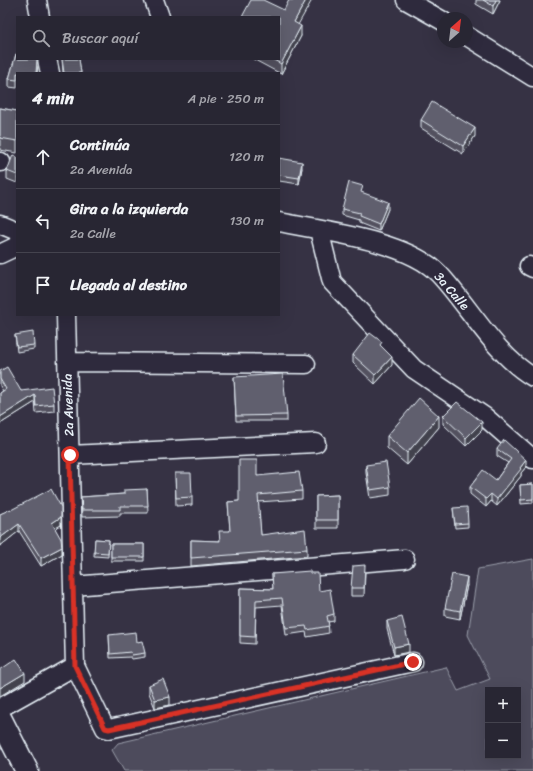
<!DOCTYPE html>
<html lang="es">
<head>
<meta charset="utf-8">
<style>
	:root { --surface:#282633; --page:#302e3b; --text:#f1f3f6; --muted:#a5a5ac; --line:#44434e }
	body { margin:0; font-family:Sriracha,sans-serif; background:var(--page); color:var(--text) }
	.controls { position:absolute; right:12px; bottom:12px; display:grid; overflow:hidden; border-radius:0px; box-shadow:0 4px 16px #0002 }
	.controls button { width:36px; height:36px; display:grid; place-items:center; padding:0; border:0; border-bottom:1px solid var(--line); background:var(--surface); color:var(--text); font:20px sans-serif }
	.compass { position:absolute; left:437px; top:12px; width:36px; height:36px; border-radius:50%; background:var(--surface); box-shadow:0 4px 16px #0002; rotate:28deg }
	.stop { position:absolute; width:12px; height:12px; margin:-9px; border:3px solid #d93025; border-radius:50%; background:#fff }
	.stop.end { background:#d93025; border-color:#fff; box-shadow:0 1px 4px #0008 }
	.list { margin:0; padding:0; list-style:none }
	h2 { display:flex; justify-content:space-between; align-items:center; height:52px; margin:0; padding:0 16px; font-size:17px }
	h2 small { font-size:13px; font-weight:400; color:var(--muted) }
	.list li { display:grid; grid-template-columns:26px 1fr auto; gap:12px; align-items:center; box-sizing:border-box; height:64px; padding:0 16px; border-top:1px solid var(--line) }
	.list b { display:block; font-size:15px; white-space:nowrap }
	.list p { margin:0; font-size:13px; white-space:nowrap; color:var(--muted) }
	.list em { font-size:13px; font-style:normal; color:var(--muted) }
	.icon { flex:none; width:22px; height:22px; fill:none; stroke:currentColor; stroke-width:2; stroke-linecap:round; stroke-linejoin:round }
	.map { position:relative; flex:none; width:533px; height:771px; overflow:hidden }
	.search { position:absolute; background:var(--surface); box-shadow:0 4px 16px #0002; left:16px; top:16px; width:264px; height:44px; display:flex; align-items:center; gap:10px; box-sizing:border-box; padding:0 14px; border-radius:0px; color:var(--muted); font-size:15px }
	.panel { position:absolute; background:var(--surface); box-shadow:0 4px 16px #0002; left:16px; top:72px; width:264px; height:244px; border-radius:0px }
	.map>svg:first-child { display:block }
	.green { fill:#4d4b5c; stroke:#9a9eaa; fill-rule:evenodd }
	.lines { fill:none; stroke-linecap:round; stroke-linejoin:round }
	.minor-casing { stroke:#e8f1f8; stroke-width:21 }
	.major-casing { stroke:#e8f1f8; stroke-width:25 }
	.minor { stroke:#2f2a3d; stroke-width:18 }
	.major { stroke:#2f2a3d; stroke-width:22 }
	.wall { fill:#53515f; stroke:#e8f1f8 }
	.shaded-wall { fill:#43424d; stroke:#e8f1f8 }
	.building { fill:#605e6e; stroke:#e8f1f8 }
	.route { stroke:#d93025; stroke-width:5 }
	.labels { text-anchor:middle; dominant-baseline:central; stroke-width:3; stroke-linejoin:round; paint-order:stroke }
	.street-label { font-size:13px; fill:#e8f1f8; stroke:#2f2a3d }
</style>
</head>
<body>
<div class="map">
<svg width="533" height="771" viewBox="0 0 533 771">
	<rect width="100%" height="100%" fill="#363244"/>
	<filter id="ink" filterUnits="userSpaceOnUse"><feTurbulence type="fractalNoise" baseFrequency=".025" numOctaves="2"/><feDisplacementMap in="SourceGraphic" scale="8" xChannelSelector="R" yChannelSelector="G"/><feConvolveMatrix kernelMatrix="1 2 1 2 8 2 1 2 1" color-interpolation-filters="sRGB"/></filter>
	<g filter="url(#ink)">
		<path class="green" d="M533,559V771H124L112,750L118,743L446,667L458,691L490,679L468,635L478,569ZM488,690H518V756H488Z"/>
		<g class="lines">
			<defs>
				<path id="minor" d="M37,0L40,17
					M154,0L160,17
					M406,0L443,21
					M467,36L533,77
					M47,59L50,73
					M0,162H1
					M279,222C323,231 408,241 439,274C469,306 496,356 533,377
					M0,224L17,231
					M319,230L332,282L414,369L485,417L533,459
					M0,254L17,246
					M529,266L533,268
					M66,315L75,666L105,728L109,729L413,662
					M67,362L306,364
					M70,455L316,443
					M73,586L405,559
					M0,708L75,666"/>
				<path id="major" d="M0,718L27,771"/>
			</defs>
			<use href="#minor" class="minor-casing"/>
			<use href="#major" class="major-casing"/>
			<use href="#minor" class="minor"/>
			<use href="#major" class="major"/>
		</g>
		<path class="wall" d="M476,0H500L493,14L476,4Z
			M298,24L301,36L281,74L253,59H279Z
			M16,54H17V59H38L37,73H17V88L9,87V79Z
			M62,59H79L81,73H63Z
			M0,108L17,111V153L0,150Z
			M421,120L475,136L463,154L421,128Z
			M17,157V183L7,179V171Z
			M279,158L302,168L299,184L279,181Z
			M363,193L388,209L379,231L359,223V220L342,215V209Z
			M15,335L34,345V349L17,352Z
			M382,348L392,365L375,384L353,363V355Z
			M0,371L21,391L54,404V411L36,413L35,402L0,424V393L3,391L0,386Z
			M234,377L287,415V421H236Z
			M443,416L482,430L466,446L443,424Z
			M439,427L407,465L387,448V436Z
			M497,449L526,467L521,473V476L497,506L491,501L486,507L470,494V487L496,480L508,463L497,456Z
			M366,465L390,487V495L370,498L366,473Z
			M175,473L192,497V505L176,506Z
			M257,476L302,491V499L258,502L261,535L307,549V556L191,566V540L219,541L230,531L228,502L239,501Z
			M533,484V503L521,504L520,485Z
			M147,489L148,513H120V516L82,517L81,497L124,494Z
			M338,495V528H316V496Z
			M453,508L468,523V527L455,528Z
			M11,510L61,525L55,528L62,554L41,566L19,531L0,546V514Z
			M95,539L109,540L108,557L94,556Z
			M111,544H144V561H111Z
			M310,573L319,591L334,614V621L328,622L329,633L307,637L306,632L286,635L282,605L256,607L255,644L240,643V588L273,589L272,574Z
			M365,573L364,596H351V588Z
			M467,585L460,619L445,616V608Z
			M387,621L409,652L394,655L387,629Z
			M109,635L137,642L145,653V657L132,659L131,657L110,658Z
			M149,685L170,705L155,708L149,693Z"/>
		<path class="shaded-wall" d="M306,0H312L294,32V22Z
			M496,0H500L493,14V6Z
			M301,26V36L281,74V64Z
			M37,59L38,65L37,73H36Z
			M475,128V136L463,154V146Z
			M302,162V168L299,184V178Z
			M388,202V209L379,231V224Z
			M392,357V365L375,384V375Z
			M35,395V402L0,424V417Z
			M439,416V427L407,465V453Z
			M482,422V430L466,446V438Z
			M526,460V467L521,473V476L497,506V499Z
			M491,494V501L486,507V499Z
			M61,517V525L52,530V523Z
			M19,524V531L0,546V538Z
			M62,547V554L41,566V558Z
			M467,577V585L460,619V611Z
			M409,644V652L394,655V647Z
			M25,673V681L0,696V688Z
			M170,697V705L155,708V700Z"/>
		<path class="building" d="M251,0H263L284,10L289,0H306L294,22L301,26L281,64L272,59H279V17H242Z
			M483,0H496L493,6Z
			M16,54H17V59H37L36,73H17V80L9,79Z
			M62,59H79L81,73H64Z
			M432,102L475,128L463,146L421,120Z
			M0,108L17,111V141L0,138Z
			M13,155L17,157V175L7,171Z
			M279,158L302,162L299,178L279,175Z
			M349,182L363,186L361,192L388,202L379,224L359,216L360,213L342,209Z
			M33,332L34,345L17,347L15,335Z
			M370,333L382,342L380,345L392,357L375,375L353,355Z
			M7,367L21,391L52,387L54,404L36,406L35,395L0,417V393L6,389L0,379V371Z
			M283,374L287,415L236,416L234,377Z
			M419,398L439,416L407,453L387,436Z
			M457,402L482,422L466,438L443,416Z
			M504,440L526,460L520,468L521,469L497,499L491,494L486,499L470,487L483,470L496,480L511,459L497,449Z
			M239,460H257V476L299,472L302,491L258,495L261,535L305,529L307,549L191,558V540L220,541L219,531H230L228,502L239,501Z
			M386,462L390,487L370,490L366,465Z
			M175,473H191L192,497L176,498Z
			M533,484V499L521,500L520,485Z
			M51,489L61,507V517L52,523L61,539L62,547L41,558L19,524L0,538V514L11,509V510Z
			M147,489L148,506H120V510H82L81,497L124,494V490Z
			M338,495V520H316V496Z
			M467,507L468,523L455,524L453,508Z
			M95,539L109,540L108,553L94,552Z
			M111,544H144V557H111Z
			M365,565L364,588H351L353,566Z
			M310,571V573H318L319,591L330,589L334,614L327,616L329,626L307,630L306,626L286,628L282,598L256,600L255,637L240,636V588L273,589L272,574Z
			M452,574L467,577L460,611L445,608Z
			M402,617L409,644L394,647L387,621Z
			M136,632L137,642L142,641L145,653L132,655L131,652L110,654L109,635Z
			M16,659L25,673L0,688V670Z
			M163,679L170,697L155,700L149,685Z"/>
	</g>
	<g class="lines" filter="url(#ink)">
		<path class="route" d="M70,455L75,666L105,728L109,729L413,662"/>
	</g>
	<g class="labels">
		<g class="street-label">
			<text transform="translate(452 291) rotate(49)">3a Calle</text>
			<text transform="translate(68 405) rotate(-92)">2a Avenida</text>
		</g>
	</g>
</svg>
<div class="controls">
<button>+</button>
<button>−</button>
</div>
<svg class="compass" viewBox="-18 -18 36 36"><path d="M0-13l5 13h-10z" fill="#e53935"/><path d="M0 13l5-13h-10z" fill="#a5a5ac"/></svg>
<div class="stop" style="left:70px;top:455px"></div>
<div class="stop end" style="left:413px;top:662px"></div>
<div class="search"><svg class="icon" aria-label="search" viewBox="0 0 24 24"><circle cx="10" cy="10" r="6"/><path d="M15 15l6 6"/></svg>Buscar aquí</div>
<section class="panel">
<h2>4 min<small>A pie · 250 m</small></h2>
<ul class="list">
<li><svg class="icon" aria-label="ahead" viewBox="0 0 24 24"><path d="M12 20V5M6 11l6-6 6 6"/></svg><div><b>Continúa</b><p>2a Avenida</p></div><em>120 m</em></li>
<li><svg class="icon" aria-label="left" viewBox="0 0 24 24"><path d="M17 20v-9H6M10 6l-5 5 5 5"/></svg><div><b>Gira a la izquierda</b><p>2a Calle</p></div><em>130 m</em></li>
<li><svg class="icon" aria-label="arrive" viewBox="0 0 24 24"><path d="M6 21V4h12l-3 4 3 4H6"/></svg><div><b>Llegada al destino</b></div></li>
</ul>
</section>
</div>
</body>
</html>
